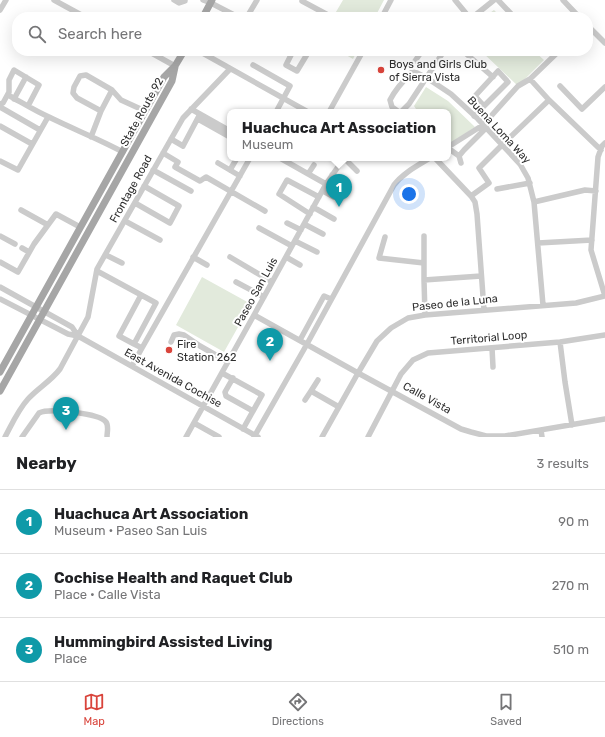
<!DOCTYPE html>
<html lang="en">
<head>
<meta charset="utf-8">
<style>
	:root { --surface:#fff; --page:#f2f2f2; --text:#202124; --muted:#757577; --line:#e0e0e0; --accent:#d9443b }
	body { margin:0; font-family:Rubik,sans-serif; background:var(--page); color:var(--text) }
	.you { position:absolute; left:409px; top:194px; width:14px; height:14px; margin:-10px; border:3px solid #fff; border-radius:50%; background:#1a73e8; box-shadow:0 0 0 6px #1a73e833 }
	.badge { display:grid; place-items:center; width:26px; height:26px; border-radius:50%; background:var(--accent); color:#fff; font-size:13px; font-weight:700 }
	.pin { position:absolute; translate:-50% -33px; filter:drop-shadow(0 1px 2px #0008) }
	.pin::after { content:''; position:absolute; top:21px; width:14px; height:12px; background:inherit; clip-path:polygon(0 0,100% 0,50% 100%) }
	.popup { position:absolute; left:227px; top:109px; width:224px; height:52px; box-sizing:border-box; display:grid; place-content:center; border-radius:8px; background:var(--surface); filter:drop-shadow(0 1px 3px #0005); font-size:13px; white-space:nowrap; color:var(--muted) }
	.popup b { font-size:15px; color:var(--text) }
	.popup::after { content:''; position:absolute; left:50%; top:100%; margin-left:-8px; border:8px solid transparent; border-top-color:var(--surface) }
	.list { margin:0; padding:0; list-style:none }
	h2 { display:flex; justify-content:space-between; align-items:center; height:52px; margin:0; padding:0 16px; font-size:17px }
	h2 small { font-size:13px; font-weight:400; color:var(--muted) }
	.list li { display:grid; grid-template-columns:26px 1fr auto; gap:12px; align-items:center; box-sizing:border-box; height:64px; padding:0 16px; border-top:1px solid var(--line) }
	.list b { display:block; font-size:15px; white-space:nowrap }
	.list p { margin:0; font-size:13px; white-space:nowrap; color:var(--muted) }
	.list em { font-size:13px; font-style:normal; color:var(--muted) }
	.icon { flex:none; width:22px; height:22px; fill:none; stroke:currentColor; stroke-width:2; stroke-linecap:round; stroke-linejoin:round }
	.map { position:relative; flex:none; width:605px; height:437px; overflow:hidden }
	.search { position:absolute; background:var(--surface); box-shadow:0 4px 16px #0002; left:12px; right:12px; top:12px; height:44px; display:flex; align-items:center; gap:10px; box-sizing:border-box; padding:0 14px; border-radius:16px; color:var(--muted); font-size:15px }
	.sheet { height:244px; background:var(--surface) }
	nav { display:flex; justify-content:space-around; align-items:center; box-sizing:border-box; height:56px; border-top:1px solid var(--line); background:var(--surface); font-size:11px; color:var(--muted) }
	nav a { display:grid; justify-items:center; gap:2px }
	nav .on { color:var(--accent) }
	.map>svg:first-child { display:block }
	.green { fill:#e2eadc }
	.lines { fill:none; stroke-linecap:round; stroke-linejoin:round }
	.minor { stroke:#cbcbcb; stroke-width:5.5 }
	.major { stroke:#a6a6a6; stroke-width:7 }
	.poi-dot { fill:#d9443b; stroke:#fff; stroke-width:1.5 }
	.labels { text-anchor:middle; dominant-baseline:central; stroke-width:4; stroke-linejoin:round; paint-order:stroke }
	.poi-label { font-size:11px; fill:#2e2e2e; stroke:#fff; text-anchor:start }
	.street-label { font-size:11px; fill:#2e2e2e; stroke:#fff }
</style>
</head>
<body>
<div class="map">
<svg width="605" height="437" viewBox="0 0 605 437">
	<rect width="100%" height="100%" fill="#fff"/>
	<path class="green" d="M343,0H384L375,17H333Z
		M494,10L501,17H484Z
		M339,51H357L353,59Z
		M481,51H534L544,60L518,86Z
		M426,87L448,101L475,127L448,145V112H418L414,106Z
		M202,277L251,304L224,352L176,325Z"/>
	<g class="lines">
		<path class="minor" d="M54,0L85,17
			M174,0L179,3L185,1V0
			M203,0L211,3L238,17
			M455,0L469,17
			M498,0L514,17
			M563,0L579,17
			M302,1L328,15L327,17
			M0,10L6,0
			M247,17L257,0
			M382,17L391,0
			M473,17L494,0
			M588,26L605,43
			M148,51L175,66
			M199,51L308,112
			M293,51L286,65L297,71L309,51
			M463,51L493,77
			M415,61L422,51
			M253,65L290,86L276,112
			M530,79L549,100L601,150
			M560,86L582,109L605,87
			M8,95C21,102 35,111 49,117C73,129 99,139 123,152
			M14,99L26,77
			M0,104L3,103L9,92V80L14,70L39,85L28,106
			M0,107L40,130
			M191,109L230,131
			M101,111L77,98L73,93L74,87L80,76L86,75L112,90L121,100L145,111
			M329,112L363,51
			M399,112L392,107L390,100C395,90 404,80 412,72L417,73L427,78L451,94L478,119L520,164L528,178L534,202L543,305
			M401,112L409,104L444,51
			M474,116L508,82L498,71L475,96L484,106
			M198,119L230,137
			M0,126L32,144
			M91,137L101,111L112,90
			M171,139L183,146L200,114
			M448,147L483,125L518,86L530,79L559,51
			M448,148L459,156
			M163,153L178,162L175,167L200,181L206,177L265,211
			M280,158L326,184
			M333,158L340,164
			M435,158L471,196L475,202L477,214L484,310
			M345,159L357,171
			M0,161L18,170L48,117
			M218,163L240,176
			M461,163L459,156L464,150L486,128
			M153,170L191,191
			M230,170L237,158
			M308,174L314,165
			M332,175L345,183
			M497,189L530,183
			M323,191L334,197
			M471,196L489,183L479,168L502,145L549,100
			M534,202L585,190L596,191
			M135,203L170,223L179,206L144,186
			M313,207L334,219
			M21,210L48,225
			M310,214L279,194L287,180L319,197
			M125,221L160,240
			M287,223L301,230
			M304,224L323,234
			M259,228L292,246
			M0,236L15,244
			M424,236V280L425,315
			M385,237L379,258L424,263
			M295,241L317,252
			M538,243L592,240
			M22,248L29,252
			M106,255L122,263
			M193,257L207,265
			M230,257L272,282
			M286,257L300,265
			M0,262L18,272L34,244L56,214L80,227
			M97,271L156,303L134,344L142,348L132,366
			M424,280L481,276
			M236,282L264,297
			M0,287L72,327L78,336
			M605,296L591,250L598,157L602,146L605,143
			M0,299L68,334L78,336L258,437
			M254,315L358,373L461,429L471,432L486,436H505L605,419
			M300,340L324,296L331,299
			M171,342L174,335L179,334L184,335L200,346L228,362
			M560,342L565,382L572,425
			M134,344L119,336L141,295
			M142,348L250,158
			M492,348L493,367
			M222,373L262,395L243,429
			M233,378L225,392L226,396L253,411
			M311,391L318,380
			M305,400L311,391L339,407
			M194,423L219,437
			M541,430L542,437
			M5,437C12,424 18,410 28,399C38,388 51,381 60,369L88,317L97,269L183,118L230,69
			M22,437L39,413C49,408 99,413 106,422C109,426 107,432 107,437
			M186,437L254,315L326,184L340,164L346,158
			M254,437L307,344L394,185C403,173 417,166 430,158
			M322,437L358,373L377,341L391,328L408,318L425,315L576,303L605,296
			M368,437L401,374L413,360L428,353L560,342L605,335"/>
		<path class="major" d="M203,17L212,0
			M0,372L164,77L175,66L184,51
			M0,391L172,81L175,67"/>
	</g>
	<g class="poi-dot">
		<circle cx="381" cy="70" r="4"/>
		<circle cx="169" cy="350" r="4"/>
	</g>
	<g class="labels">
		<g class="poi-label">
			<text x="389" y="64">Boys and Girls Club<tspan x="389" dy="13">of Sierra Vista</tspan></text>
			<text x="177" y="344">Fire<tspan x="177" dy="13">Station 262</tspan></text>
		</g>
		<g class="street-label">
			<text transform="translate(142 112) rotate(-61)">State Route 92</text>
			<text transform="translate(499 130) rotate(47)">Buena Loma Way</text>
			<text transform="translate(131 189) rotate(-61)">Frontage Road</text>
			<text transform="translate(256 292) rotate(-61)">Paseo San Luis</text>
			<text transform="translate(455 303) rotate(-6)">Paseo de la Luna</text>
			<text transform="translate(489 338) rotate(-5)">Territorial Loop</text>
			<text transform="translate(173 378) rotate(29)">East Avenida Cochise</text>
			<text transform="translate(427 398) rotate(29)">Calle Vista</text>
		</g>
	</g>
</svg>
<div class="you"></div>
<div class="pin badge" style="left:339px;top:207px;background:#0f9aa8">1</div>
<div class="popup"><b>Huachuca Art Association</b>Museum</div>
<div class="pin badge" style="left:270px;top:361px;background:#0f9aa8">2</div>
<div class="pin badge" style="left:66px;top:430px;background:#0f9aa8">3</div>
<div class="search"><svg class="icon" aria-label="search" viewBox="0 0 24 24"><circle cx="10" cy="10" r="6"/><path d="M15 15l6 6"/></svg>Search here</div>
</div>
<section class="sheet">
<h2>Nearby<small>3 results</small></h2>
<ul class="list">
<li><span class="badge" style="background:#0f9aa8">1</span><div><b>Huachuca Art Association</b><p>Museum · Paseo San Luis</p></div><em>90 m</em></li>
<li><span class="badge" style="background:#0f9aa8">2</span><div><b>Cochise Health and Raquet Club</b><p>Place · Calle Vista</p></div><em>270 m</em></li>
<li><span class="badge" style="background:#0f9aa8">3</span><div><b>Hummingbird Assisted Living</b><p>Place</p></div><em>510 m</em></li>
</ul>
</section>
<nav>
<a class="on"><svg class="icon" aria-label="map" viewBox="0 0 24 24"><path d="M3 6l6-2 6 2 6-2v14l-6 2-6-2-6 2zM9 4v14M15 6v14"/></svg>Map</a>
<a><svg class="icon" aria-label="directions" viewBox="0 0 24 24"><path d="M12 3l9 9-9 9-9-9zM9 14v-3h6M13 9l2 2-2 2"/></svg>Directions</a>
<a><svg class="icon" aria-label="saved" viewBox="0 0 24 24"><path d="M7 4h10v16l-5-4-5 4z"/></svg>Saved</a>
</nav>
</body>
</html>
